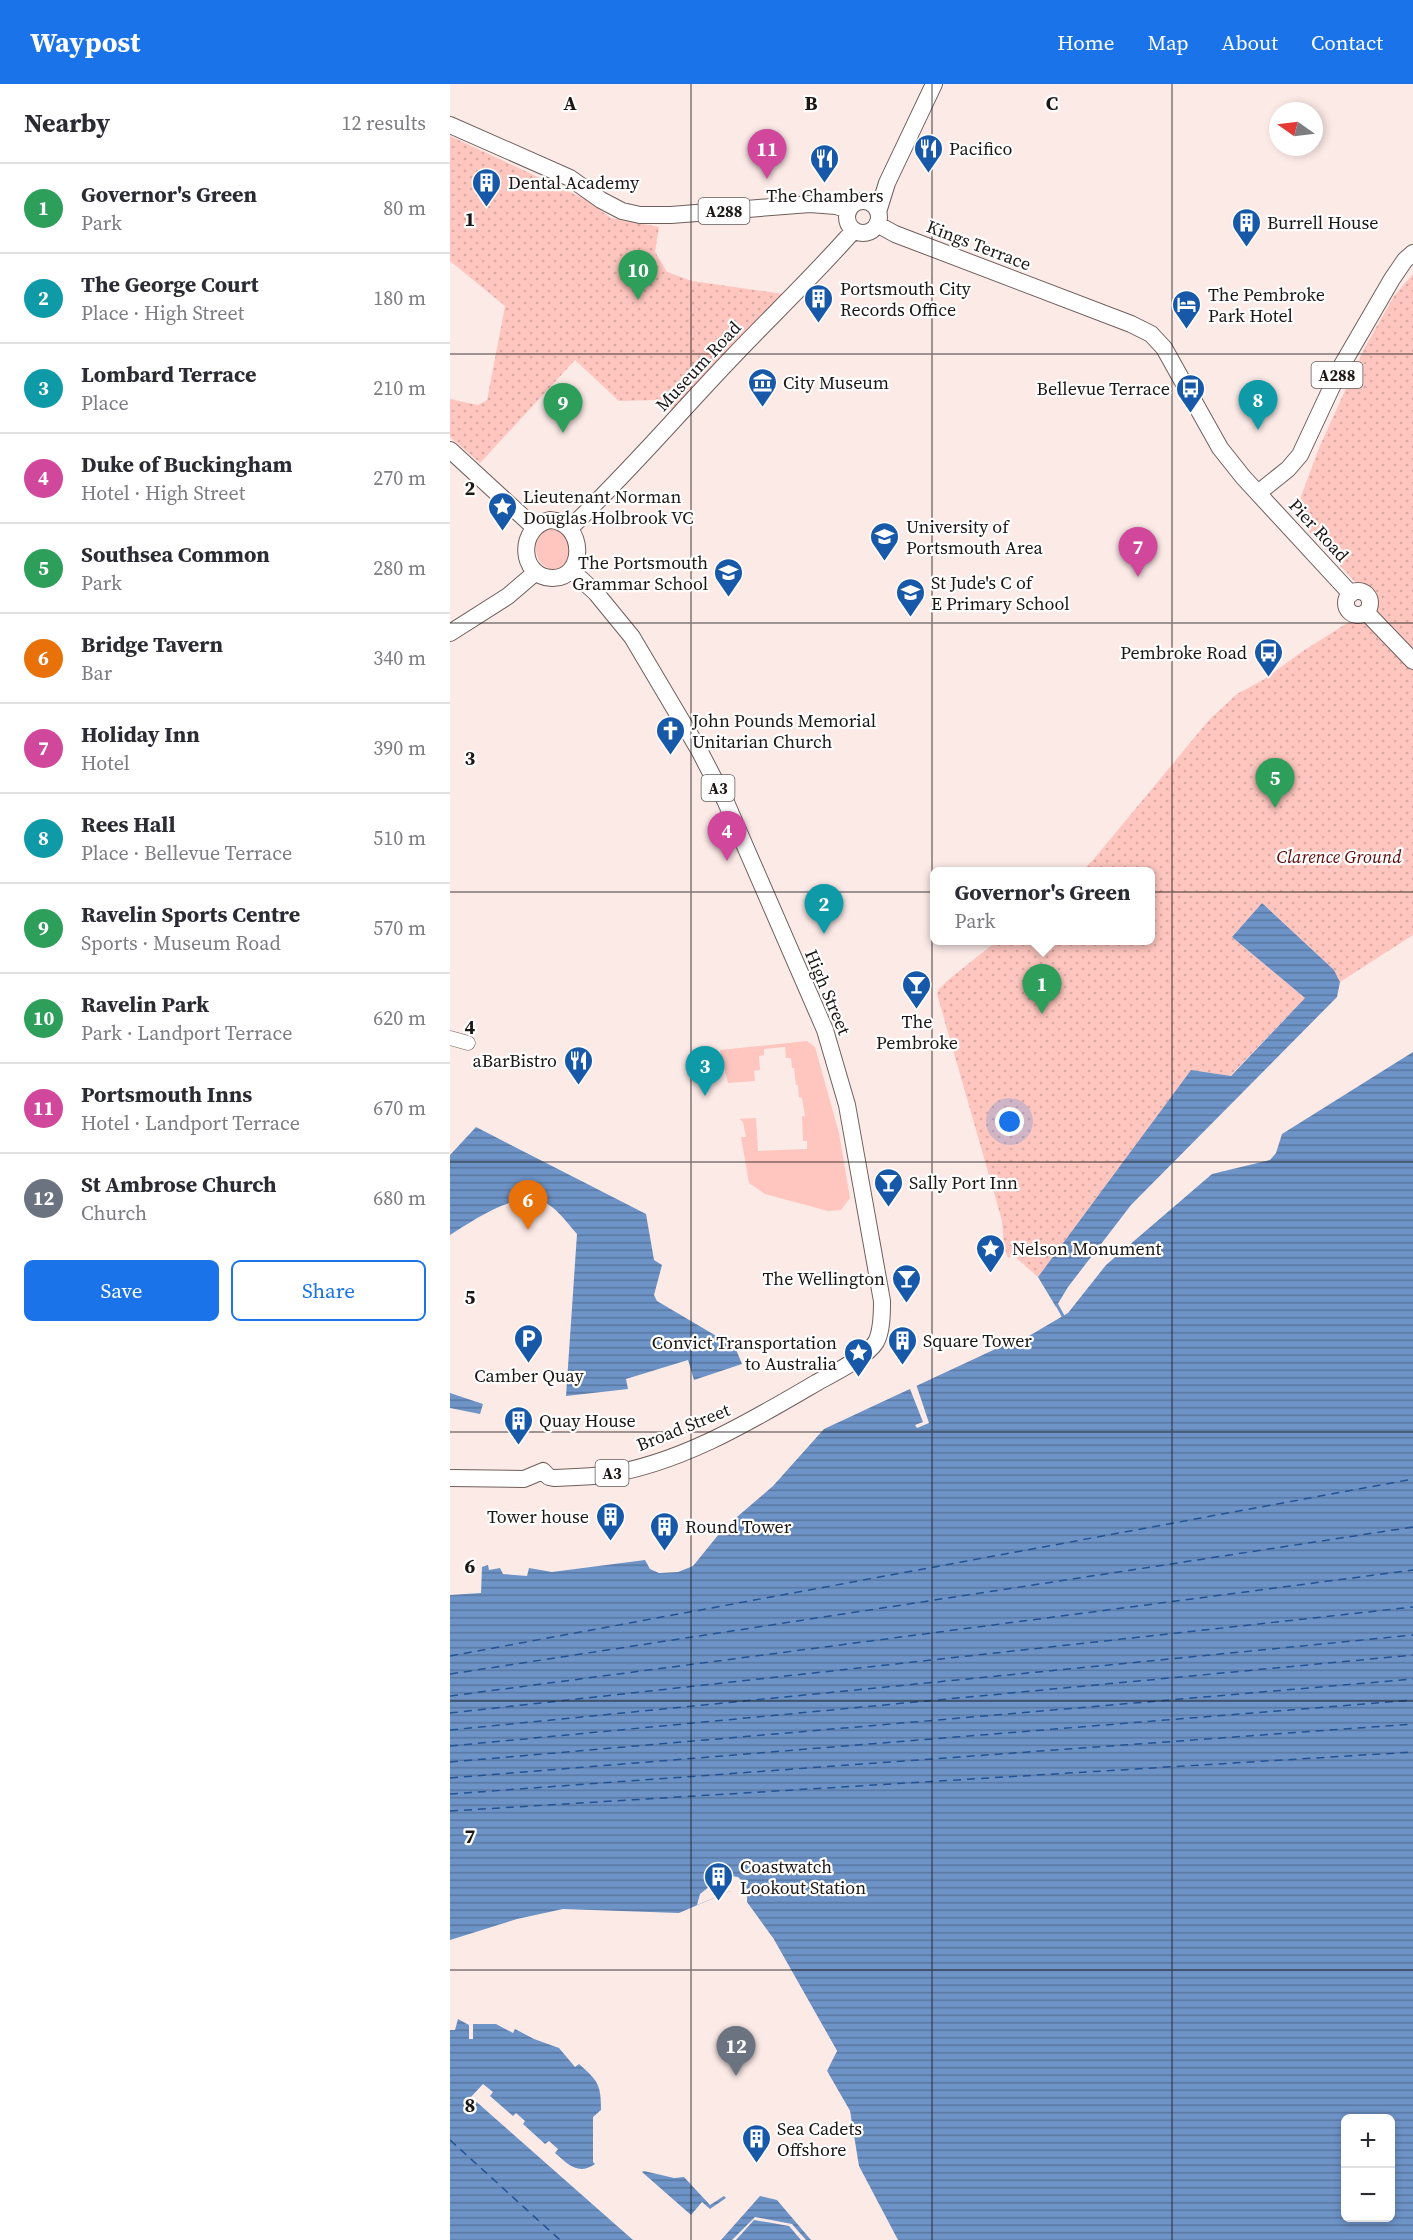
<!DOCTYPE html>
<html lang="en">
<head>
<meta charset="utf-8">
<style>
	:root { --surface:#fff; --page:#f7f7f7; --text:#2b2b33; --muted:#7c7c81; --line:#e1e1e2; --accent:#1a73e8 }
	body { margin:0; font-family:"Source Serif 4",serif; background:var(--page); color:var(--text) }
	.controls { position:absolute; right:18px; bottom:18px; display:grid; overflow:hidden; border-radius:9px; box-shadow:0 3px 9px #0003 }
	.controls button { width:54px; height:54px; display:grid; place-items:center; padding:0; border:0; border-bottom:2px solid var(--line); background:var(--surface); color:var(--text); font:30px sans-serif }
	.compass { position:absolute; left:819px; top:18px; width:54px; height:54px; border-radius:50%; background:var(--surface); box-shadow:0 3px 9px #0003; rotate:284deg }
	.you { position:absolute; left:560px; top:1038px; width:21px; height:21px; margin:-15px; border:4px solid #fff; border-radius:50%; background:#1a73e8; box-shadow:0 0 0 9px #1a73e833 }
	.badge { display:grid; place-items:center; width:39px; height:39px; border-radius:50%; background:var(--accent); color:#fff; font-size:20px; font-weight:700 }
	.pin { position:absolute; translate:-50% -50px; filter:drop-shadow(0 2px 3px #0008) }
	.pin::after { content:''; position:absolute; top:32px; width:21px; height:18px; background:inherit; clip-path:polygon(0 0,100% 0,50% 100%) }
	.popup { position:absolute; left:480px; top:783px; width:225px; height:78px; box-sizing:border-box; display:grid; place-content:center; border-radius:9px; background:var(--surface); filter:drop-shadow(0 2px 4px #0005); font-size:20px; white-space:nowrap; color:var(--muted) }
	.popup b { font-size:22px; color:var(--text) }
	.popup::after { content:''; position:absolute; left:50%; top:100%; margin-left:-12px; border:12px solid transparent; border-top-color:var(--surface) }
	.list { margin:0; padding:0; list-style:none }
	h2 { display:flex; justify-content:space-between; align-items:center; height:78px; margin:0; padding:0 24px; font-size:26px }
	h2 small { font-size:20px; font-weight:400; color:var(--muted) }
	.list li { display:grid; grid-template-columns:39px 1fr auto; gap:18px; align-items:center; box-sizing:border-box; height:90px; padding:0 24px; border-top:2px solid var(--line) }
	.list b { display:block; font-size:22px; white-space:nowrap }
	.list p { margin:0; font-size:20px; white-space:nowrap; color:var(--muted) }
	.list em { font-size:20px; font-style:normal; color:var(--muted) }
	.actions { display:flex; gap:12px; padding:18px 24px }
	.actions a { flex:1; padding:14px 0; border:2px solid var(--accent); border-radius:9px; text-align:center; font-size:21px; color:var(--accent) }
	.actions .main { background:var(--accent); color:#fff }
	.map { position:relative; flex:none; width:963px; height:2156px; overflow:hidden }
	header { display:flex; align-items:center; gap:36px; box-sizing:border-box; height:84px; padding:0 30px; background:var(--accent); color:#fff }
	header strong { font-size:28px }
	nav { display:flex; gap:33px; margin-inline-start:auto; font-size:21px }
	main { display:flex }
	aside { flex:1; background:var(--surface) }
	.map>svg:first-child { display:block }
	.grass { fill:#fec6be }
	.park { fill:url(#park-dots) }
	.water { fill:url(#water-rules); fill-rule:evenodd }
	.pier { fill:#fceae7 }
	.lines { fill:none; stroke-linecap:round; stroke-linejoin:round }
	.stream { stroke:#6d93c7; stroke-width:3 }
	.ferry { stroke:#225394; stroke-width:1.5; stroke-dasharray:8 6; stroke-linecap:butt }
	.minor-casing { stroke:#6e5f5d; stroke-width:15 }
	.major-casing { stroke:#6e5f5d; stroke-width:18 }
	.minor { stroke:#fff; stroke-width:14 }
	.major { stroke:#fff; stroke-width:16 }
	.grid { fill:none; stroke:#1c1615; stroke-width:1.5; stroke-opacity:0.55 }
	.labels { text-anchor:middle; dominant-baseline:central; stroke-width:4.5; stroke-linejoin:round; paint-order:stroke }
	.shield { fill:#fff; stroke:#605c5b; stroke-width:1.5 }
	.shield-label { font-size:16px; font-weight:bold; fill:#1c1615 }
	.poi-label { font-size:18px; fill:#1c1615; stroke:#fff; text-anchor:start }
	.street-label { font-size:18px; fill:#1c1615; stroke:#fff }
	.park-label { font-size:18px; font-style:italic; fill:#5f0607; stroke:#fff }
	.grid-label { font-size:20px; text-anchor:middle; font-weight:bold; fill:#1c1615; stroke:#fff; stroke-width:4.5; stroke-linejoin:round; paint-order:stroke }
</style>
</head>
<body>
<header>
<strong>Waypost</strong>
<nav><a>Home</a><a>Map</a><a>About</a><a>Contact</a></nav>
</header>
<main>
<aside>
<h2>Nearby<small>12 results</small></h2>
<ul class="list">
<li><span class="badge" style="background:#2e9e5b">1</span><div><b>Governor's Green</b><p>Park</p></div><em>80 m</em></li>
<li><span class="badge" style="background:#0f9aa8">2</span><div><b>The George Court</b><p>Place · High Street</p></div><em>180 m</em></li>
<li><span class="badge" style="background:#0f9aa8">3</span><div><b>Lombard Terrace</b><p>Place</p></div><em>210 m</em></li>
<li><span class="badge" style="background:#d1479c">4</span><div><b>Duke of Buckingham</b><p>Hotel · High Street</p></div><em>270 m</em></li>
<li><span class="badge" style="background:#2e9e5b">5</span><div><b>Southsea Common</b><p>Park</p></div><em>280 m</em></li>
<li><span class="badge" style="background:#e8710a">6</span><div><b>Bridge Tavern</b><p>Bar</p></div><em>340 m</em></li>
<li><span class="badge" style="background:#d1479c">7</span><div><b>Holiday Inn</b><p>Hotel</p></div><em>390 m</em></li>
<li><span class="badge" style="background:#0f9aa8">8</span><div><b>Rees Hall</b><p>Place · Bellevue Terrace</p></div><em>510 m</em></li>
<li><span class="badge" style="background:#2e9e5b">9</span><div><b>Ravelin Sports Centre</b><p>Sports · Museum Road</p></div><em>570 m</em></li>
<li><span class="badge" style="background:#2e9e5b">10</span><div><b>Ravelin Park</b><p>Park · Landport Terrace</p></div><em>620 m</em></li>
<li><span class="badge" style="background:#d1479c">11</span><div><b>Portsmouth Inns</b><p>Hotel · Landport Terrace</p></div><em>670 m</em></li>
<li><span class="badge" style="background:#6b7280">12</span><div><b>St Ambrose Church</b><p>Church</p></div><em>680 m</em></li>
</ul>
<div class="actions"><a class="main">Save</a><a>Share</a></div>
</aside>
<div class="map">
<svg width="963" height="2156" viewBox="0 0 963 2156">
	<defs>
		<pattern id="park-dots" width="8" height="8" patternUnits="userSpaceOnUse" patternTransform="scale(1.5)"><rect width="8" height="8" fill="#fec6be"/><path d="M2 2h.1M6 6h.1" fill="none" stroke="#d9a9a2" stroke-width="1.8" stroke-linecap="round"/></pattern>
		<pattern id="water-rules" width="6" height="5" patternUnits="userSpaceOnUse" patternTransform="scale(1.5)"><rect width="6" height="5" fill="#6d93c7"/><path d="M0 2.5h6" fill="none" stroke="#5977a0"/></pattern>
	</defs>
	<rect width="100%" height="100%" fill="#fceae7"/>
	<path class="grass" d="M100,441L121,451L118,478L107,487C88,483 86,473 85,456Z
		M357,957L365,963L389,1049L400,1114L391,1126L378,1127L315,1110L299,1099L291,1053H296L293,1038L289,1035L306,1034L308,1067L357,1065V1057H353L352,1032H355L352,1014L349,1013L348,1001H346L344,984H342L341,974H336L335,963L314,965V971L309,972L310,986L304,987L305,997L278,999L270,966Z"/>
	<path class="park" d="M0,52L135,115L161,134L209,143L205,168L217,188L242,197L334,210L222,326L207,316L169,317L125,276L30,379L0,353V315L28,321L37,316L55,222L0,177Z
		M963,190V851L890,898L884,886L812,819L782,853L855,914L780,992L741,986L588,1193L563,1171L558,1174C552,1161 554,1148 551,1133L487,910L489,905L498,896L547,857L700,856V788L632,787L643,776L759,636L787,610L813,596L853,567L926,521L857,445L851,435L849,418L869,364L914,265L944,212Z"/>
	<path class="water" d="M812,819L884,886L890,898L887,913L681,1121L618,1203L606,1223L588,1193L741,986L781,992L855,914L782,853Z
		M963,968V2156H448L409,2082L400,2027L375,1984L387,1967L323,1854L280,1807L229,1829L113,1825L67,1835L0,1856V1511L31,1509L32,1483L38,1481L39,1486L50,1484L53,1490L77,1492L79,1484L102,1488L195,1476L200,1485L209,1489L228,1488L243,1482L273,1445L323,1402L374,1345L554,1261L565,1260L618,1229L656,1181L762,1090L820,1076L826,1069L832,1050ZM896,2034H940V2134H896Z
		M26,1043L196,1130L204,1176L212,1181L204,1211L207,1217L285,1263L292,1280L244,1296L238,1276L176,1295L178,1305L116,1312L127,1150C119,1141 111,1130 102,1123C73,1100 25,1136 0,1151V1071Z
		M0,1309L33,1320L30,1330L0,1324Z
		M8,1935L19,1941V1955H23V1940H46L63,1949L65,1945L84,1955L109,1964L125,1983L129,1980C148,1997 151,2000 151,2026L143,2033V2078L145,2080C128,2092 118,2080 105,2069L108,2065L99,2057L95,2060L73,2040L75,2037L66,2029L63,2032L40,2012L43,2008L33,2000L21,2013L183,2156H0V1946H5Z
		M194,2087L224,2094L234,2093L260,2121L274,2112L276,2114L260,2125L252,2118L241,2131L192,2088Z
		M310,2112L327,2116L361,2156H271Z"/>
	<path class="pier" d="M461,1300H466L479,1339L467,1344L465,1341L473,1338L460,1305L444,1308Z
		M274,1791L288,1793L295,1800L297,1806V1818L323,1854L387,1967L377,1987L400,2027L403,2064L397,2028L372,1985L383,1967L320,1856L287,1818L280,1807L247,1821L250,1810Z
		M305,2133L342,2140L356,2156H351L339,2142L304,2136L286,2156H282Z"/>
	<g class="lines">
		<path class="stream" d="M607,1221L613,1232"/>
		<path class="ferry" d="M0,1572L963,1395
			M0,1590L963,1443
			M0,1612L963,1486
			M0,1629L963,1523
			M0,1646L963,1551
			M0,1662L963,1571
			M0,1678L963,1595
			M0,1694L963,1616
			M0,1710L963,1640
			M0,1727L963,1668
			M0,2056L110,2156"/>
		<defs>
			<path id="minor" d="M0,954L18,959"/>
			<path id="major" d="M0,41L120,94L151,116L172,127L190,131H221L360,120L386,122L399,126
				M397 133a16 16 0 1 1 32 0a16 16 0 1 1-32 0Z
				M428,128L437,99L484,0
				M427,140L445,150L681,240L701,250L714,264L770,364L793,393L901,510
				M0,366L84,443
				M808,409L838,385L850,371L892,281L942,195L955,176L963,169
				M100,436C136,438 136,495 102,494C69,493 67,443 100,436Z
				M120,444C174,393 223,336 274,282C317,236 363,193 404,146
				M896 519a12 12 0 1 1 24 0a12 12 0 1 1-24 0Z
				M916,528L963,577
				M0,549L58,512L86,488
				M0,1394L74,1395L93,1387L99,1393L104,1394C120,1393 137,1393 154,1391C230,1380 301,1337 366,1299C382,1290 417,1273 426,1258C432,1247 432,1229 432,1217L397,1021L375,946L275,716L249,666L182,553L146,509L121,486"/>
		</defs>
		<use href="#minor" class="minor-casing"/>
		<use href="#major" class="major-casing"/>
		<use href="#minor" class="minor"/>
		<use href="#major" class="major"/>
	</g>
	<path class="grid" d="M241,0V2156M482,0V2156M722,0V2156M0,270H963M0,539H963M0,808H963M0,1078H963M0,1348H963M0,1617H963M0,1886H963"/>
	<defs>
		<symbol id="restaurant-pin" viewBox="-11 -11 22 30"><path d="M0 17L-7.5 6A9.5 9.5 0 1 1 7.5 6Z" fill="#1758a8" stroke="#fff"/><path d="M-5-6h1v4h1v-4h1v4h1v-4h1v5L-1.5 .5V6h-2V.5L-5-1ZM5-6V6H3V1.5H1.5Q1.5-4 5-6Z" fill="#fff"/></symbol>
		<symbol id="building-pin" viewBox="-11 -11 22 30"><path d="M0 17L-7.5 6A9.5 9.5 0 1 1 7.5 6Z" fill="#1758a8" stroke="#fff"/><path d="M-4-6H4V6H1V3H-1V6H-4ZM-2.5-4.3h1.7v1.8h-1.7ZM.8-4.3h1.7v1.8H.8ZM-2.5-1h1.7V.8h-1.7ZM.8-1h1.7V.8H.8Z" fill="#fff"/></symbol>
		<symbol id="hotel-pin" viewBox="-11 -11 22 30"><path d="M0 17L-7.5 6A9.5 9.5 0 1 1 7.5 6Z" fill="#1758a8" stroke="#fff"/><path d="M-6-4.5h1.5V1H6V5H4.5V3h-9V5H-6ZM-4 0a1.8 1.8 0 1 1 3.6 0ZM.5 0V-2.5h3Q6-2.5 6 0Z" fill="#fff"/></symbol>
		<symbol id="museum-pin" viewBox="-11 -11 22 30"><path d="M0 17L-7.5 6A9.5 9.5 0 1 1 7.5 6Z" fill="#1758a8" stroke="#fff"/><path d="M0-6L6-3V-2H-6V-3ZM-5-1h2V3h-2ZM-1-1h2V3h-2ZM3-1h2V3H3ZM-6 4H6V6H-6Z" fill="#fff"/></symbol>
		<symbol id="bus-pin" viewBox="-11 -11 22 30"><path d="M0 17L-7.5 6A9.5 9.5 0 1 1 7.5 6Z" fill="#1758a8" stroke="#fff"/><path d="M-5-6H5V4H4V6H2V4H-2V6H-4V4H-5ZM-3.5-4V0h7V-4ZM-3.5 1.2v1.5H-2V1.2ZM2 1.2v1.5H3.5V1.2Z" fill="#fff"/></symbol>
		<symbol id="sight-pin" viewBox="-11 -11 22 30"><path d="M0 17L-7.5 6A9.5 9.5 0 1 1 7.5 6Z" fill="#1758a8" stroke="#fff"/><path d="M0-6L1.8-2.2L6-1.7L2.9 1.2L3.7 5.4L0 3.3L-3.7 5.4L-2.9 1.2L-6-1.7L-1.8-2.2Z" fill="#fff"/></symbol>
		<symbol id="university-pin" viewBox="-11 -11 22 30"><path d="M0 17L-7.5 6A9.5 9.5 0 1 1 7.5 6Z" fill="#1758a8" stroke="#fff"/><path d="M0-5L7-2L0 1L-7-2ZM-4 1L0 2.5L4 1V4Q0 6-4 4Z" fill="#fff"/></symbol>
		<symbol id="school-pin" viewBox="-11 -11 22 30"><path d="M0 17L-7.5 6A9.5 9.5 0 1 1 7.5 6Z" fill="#1758a8" stroke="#fff"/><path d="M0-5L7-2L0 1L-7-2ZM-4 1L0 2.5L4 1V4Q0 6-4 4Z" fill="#fff"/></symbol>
		<symbol id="church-pin" viewBox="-11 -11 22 30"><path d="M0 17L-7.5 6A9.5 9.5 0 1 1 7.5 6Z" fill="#1758a8" stroke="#fff"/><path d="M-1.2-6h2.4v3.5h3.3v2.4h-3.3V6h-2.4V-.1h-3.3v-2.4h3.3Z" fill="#fff"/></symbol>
		<symbol id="bar-pin" viewBox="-11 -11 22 30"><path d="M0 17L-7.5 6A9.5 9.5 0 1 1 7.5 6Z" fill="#1758a8" stroke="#fff"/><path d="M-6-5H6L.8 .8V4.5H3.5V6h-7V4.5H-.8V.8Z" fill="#fff"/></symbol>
		<symbol id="parking-pin" viewBox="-11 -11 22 30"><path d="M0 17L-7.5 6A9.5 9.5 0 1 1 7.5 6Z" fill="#1758a8" stroke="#fff"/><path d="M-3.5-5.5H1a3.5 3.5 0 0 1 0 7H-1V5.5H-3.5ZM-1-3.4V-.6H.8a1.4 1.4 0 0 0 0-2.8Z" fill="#fff"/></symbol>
	</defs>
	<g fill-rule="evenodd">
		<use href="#restaurant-pin" x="462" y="48" width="33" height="45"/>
		<use href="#restaurant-pin" x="358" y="58" width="33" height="45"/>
		<use href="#building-pin" x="20" y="82" width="33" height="45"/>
		<use href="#building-pin" x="780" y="122" width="33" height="45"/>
		<use href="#building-pin" x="352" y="198" width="33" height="45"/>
		<use href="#hotel-pin" x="720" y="204" width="33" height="45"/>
		<use href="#museum-pin" x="296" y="282" width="33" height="45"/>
		<use href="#bus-pin" x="724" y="288" width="33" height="45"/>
		<use href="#sight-pin" x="36" y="406" width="33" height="45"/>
		<use href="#university-pin" x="418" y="436" width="33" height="45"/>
		<use href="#school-pin" x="262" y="472" width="33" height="45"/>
		<use href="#school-pin" x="444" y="492" width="33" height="45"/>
		<use href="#bus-pin" x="802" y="552" width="33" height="45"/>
		<use href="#church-pin" x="204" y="630" width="33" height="45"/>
		<use href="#bar-pin" x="450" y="884" width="33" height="45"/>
		<use href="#restaurant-pin" x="112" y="960" width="33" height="45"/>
		<use href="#bar-pin" x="422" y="1082" width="33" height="45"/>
		<use href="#sight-pin" x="524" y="1148" width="33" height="45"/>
		<use href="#bar-pin" x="440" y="1178" width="33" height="45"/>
		<use href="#parking-pin" x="62" y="1238" width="33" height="45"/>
		<use href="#building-pin" x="436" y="1240" width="33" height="45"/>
		<use href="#sight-pin" x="392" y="1252" width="33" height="45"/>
		<use href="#building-pin" x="52" y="1320" width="33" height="45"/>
		<use href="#building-pin" x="144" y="1416" width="33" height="45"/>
		<use href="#building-pin" x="198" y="1426" width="33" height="45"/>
		<use href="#building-pin" x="252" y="1776" width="33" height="45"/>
		<use href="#building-pin" x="290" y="2038" width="33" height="45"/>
	</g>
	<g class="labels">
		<g class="shield">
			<rect x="248.5" y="114" width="51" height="26" rx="4.5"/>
			<rect x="861.5" y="278" width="51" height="26" rx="4.5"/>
			<rect x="251.5" y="691" width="33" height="26" rx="4.5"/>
			<rect x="145.5" y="1376" width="33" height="26" rx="4.5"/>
		</g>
		<g class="shield-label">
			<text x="274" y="127">A288</text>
			<text x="887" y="291">A288</text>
			<text x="268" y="704">A3</text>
			<text x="162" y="1389">A3</text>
		</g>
		<g class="poi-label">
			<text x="499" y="64">Pacifico</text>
			<text x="58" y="98">Dental Academy</text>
			<text x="375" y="111" text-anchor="middle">The Chambers</text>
			<text x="817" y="138">Burrell House</text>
			<text x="390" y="204">Portsmouth City<tspan x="390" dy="21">Records Office</tspan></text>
			<text x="758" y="210">The Pembroke<tspan x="758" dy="21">Park Hotel</tspan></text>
			<text x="333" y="298">City Museum</text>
			<text x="720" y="304" text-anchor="end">Bellevue Terrace</text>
			<text x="73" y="412">Lieutenant Norman<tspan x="73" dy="21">Douglas Holbrook VC</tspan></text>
			<text x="456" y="442">University of<tspan x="456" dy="21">Portsmouth Area</tspan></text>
			<text x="258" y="478" text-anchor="end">The Portsmouth<tspan x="258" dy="21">Grammar School</tspan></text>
			<text x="481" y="498">St Jude's C of<tspan x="481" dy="21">E Primary School</tspan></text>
			<text x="797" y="568" text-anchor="end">Pembroke Road</text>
			<text x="242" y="636">John Pounds Memorial<tspan x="242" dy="21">Unitarian Church</tspan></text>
			<text x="467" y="937" text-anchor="middle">The<tspan x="467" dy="21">Pembroke</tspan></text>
			<text x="107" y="976" text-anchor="end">aBarBistro</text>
			<text x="459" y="1098">Sally Port Inn</text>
			<text x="562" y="1164">Nelson Monument</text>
			<text x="435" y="1194" text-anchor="end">The Wellington</text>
			<text x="473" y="1256">Square Tower</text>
			<text x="387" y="1258" text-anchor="end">Convict Transportation<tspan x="387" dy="21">to Australia</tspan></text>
			<text x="79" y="1291" text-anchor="middle">Camber Quay</text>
			<text x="89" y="1336">Quay House</text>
			<text x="139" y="1432" text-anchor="end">Tower house</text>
			<text x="235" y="1442">Round Tower</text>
			<text x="290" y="1782">Coastwatch<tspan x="290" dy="21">Lookout Station</tspan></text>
			<text x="327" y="2044">Sea Cadets<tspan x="327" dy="21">Offshore</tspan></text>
		</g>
		<g class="street-label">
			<text transform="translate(529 161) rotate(21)">Kings Terrace</text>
			<text transform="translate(248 282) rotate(-47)">Museum Road</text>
			<text transform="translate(869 446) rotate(47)">Pier Road</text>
			<text transform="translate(378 908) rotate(67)">High Street</text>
			<text transform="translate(233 1343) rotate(-22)">Broad Street</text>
		</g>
		<g class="park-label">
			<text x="889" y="772">Clarence Ground</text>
		</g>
	</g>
	<g class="grid-label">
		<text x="120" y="26">A</text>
		<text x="361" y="26">B</text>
		<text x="602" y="26">C</text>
		<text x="20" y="142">1</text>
		<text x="20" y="411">2</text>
		<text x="20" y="681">3</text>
		<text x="20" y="950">4</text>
		<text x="20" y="1220">5</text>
		<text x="20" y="1489">6</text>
		<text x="20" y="1759">7</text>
		<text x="20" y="2028">8</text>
	</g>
</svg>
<div class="controls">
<button>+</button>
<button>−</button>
</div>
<svg class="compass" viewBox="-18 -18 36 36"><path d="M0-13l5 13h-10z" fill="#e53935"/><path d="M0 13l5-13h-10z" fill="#7c7c81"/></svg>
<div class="you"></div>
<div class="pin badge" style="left:592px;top:930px;background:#2e9e5b">1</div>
<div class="popup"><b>Governor's Green</b>Park</div>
<div class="pin badge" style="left:374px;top:850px;background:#0f9aa8">2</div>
<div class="pin badge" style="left:255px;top:1012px;background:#0f9aa8">3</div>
<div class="pin badge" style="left:277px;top:777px;background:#d1479c">4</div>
<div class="pin badge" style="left:825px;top:724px;background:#2e9e5b">5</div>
<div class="pin badge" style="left:78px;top:1146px;background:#e8710a">6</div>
<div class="pin badge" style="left:688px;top:493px;background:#d1479c">7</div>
<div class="pin badge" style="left:808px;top:346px;background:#0f9aa8">8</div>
<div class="pin badge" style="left:113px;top:349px;background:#2e9e5b">9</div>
<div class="pin badge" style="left:188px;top:216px;background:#2e9e5b">10</div>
<div class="pin badge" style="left:317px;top:95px;background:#d1479c">11</div>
<div class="pin badge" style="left:286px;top:1992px;background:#6b7280">12</div>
</div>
</main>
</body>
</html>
